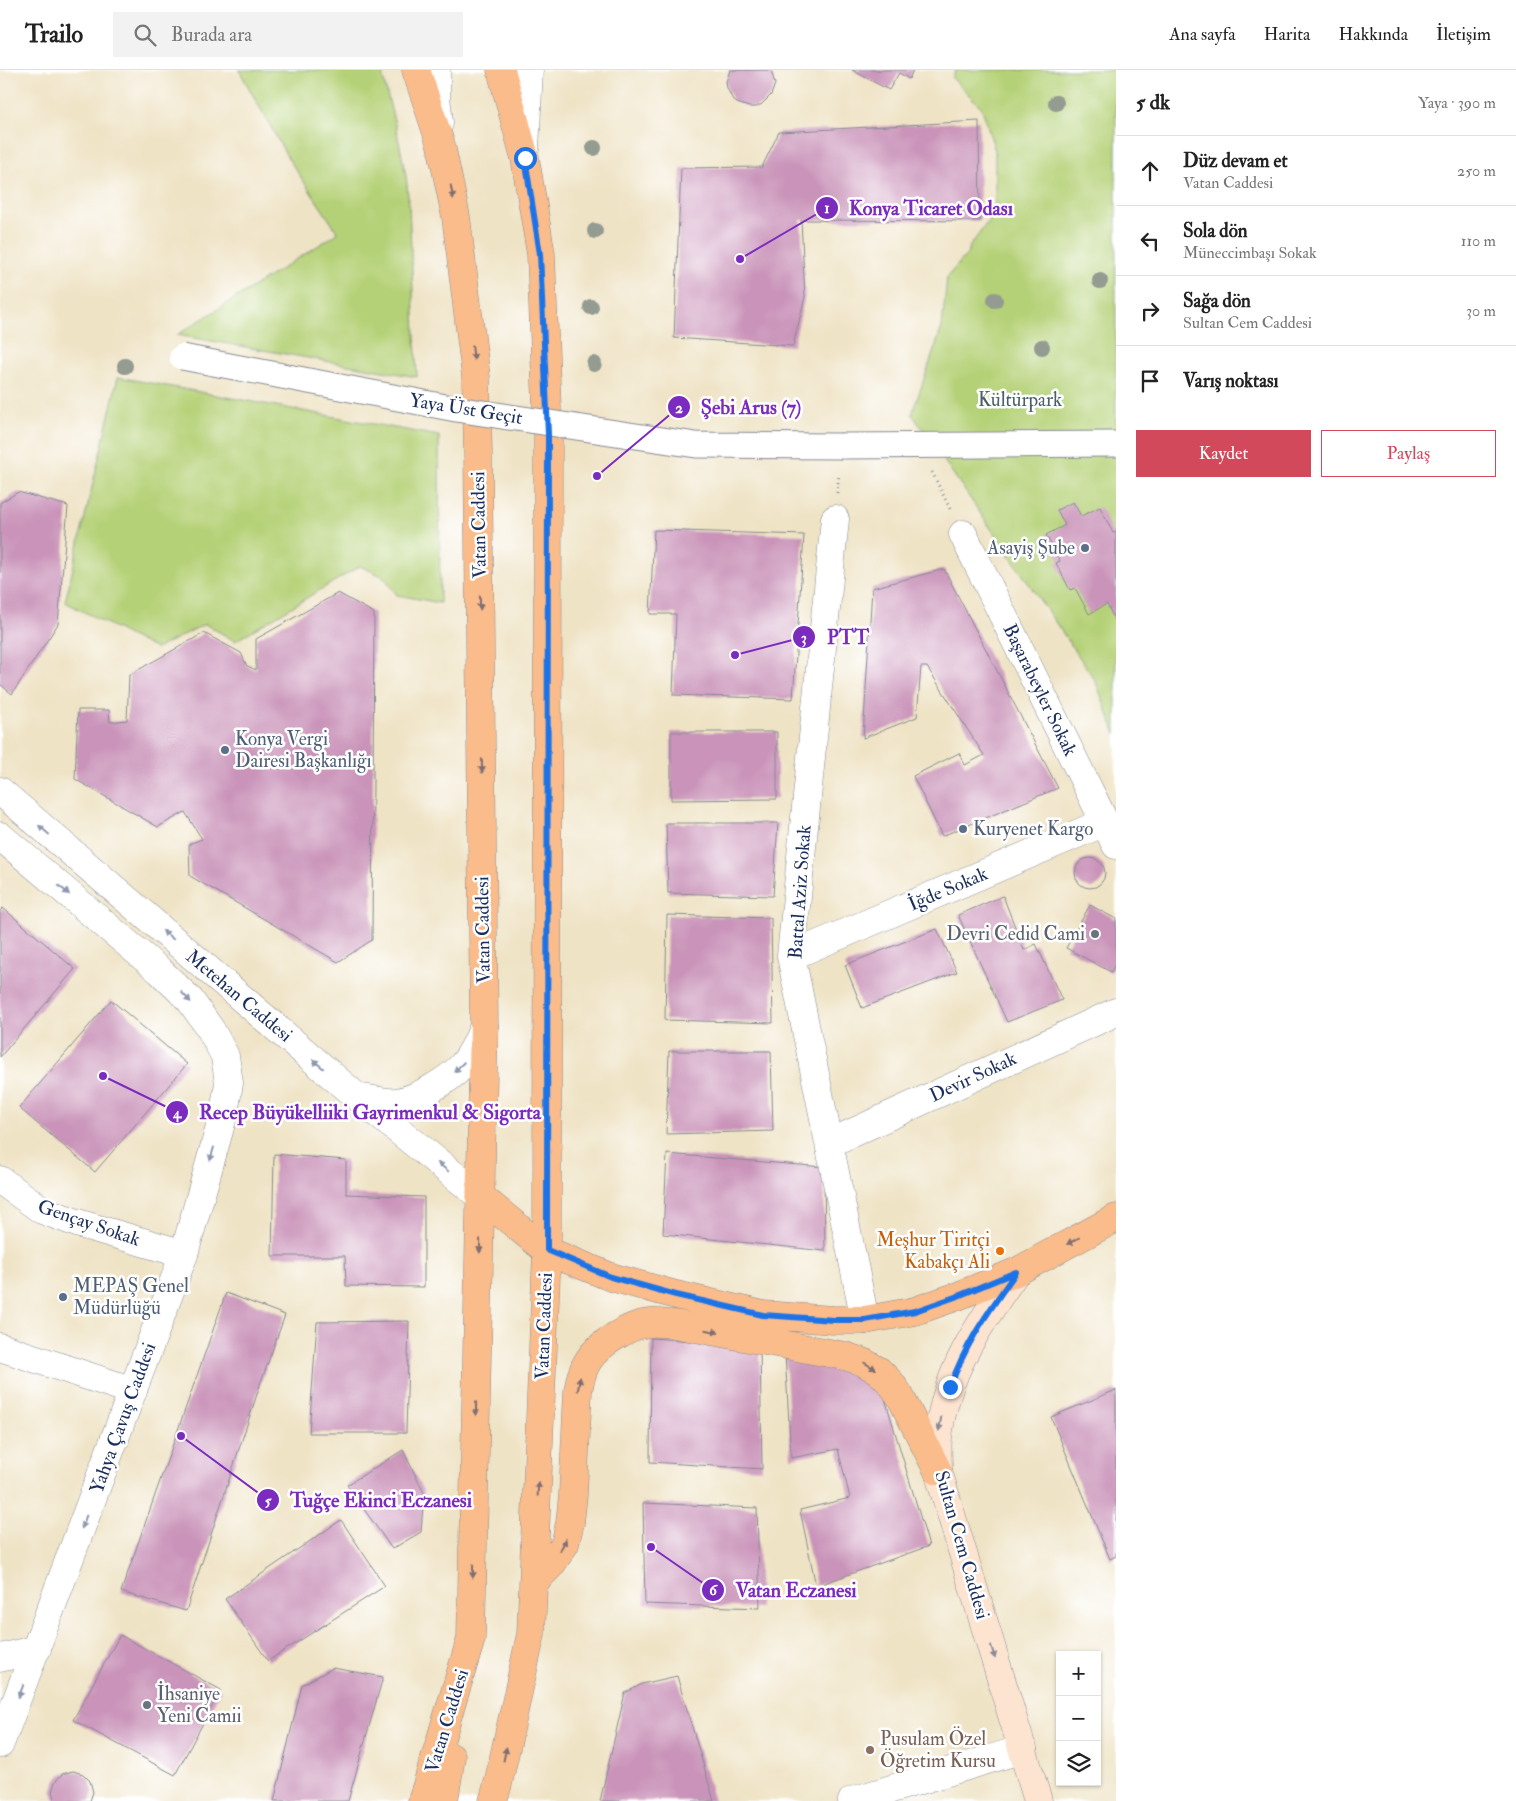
<!DOCTYPE html>
<html lang="tr">
<head>
<meta charset="utf-8">
<style>
	:root { --surface:#fff; --page:#f2f2f2; --text:#222; --muted:#767676; --line:#e0e0e0; --accent:#d1495b }
	body { margin:0; font-family:"IM FELL Double Pica",serif; background:var(--page); color:var(--text) }
	.controls { position:absolute; right:15px; bottom:15px; display:grid; overflow:hidden; border-radius:0px; box-shadow:0 1px 4px #0004 }
	.controls button { width:45px; height:45px; display:grid; place-items:center; padding:0; border:0; border-bottom:1px solid var(--line); background:var(--surface); color:var(--text); font:25px sans-serif }
	.stop { position:absolute; width:15px; height:15px; margin:-11px; border:4px solid #1a73e8; border-radius:50%; background:#fff }
	.stop.end { background:#1a73e8; border-color:#fff; box-shadow:0 1px 5px #0008 }
	.list { margin:0; padding:0; list-style:none }
	h2 { display:flex; justify-content:space-between; align-items:center; height:65px; margin:0; padding:0 20px; font-size:21px }
	h2 small { font-size:16px; font-weight:400; color:var(--muted) }
	.list li { display:grid; grid-template-columns:32px 1fr auto; gap:15px; align-items:center; box-sizing:border-box; height:70px; padding:0 20px; border-top:1px solid var(--line) }
	.list b { display:block; font-size:19px; white-space:nowrap }
	.list p { margin:0; font-size:16px; white-space:nowrap; color:var(--muted) }
	.list em { font-size:16px; font-style:normal; color:var(--muted) }
	.actions { display:flex; gap:10px; padding:15px 20px }
	.actions a { flex:1; padding:11px 0; border:1px solid var(--accent); border-radius:0px; text-align:center; font-size:18px; color:var(--accent) }
	.actions .main { background:var(--accent); color:#fff }
	.icon { flex:none; width:28px; height:28px; fill:none; stroke:currentColor; stroke-width:2; stroke-linecap:round; stroke-linejoin:round }
	.map { position:relative; flex:none; width:1116px; height:1731px; overflow:hidden }
	header { display:flex; align-items:center; gap:30px; box-sizing:border-box; height:70px; padding:0 25px; background:var(--surface); border-bottom:1px solid var(--line) }
	header strong { font-size:24px }
	nav { display:flex; gap:28px; margin-inline-start:auto; font-size:18px }
	.search { width:350px; height:45px; background:var(--page); display:flex; align-items:center; gap:12px; box-sizing:border-box; padding:0 18px; border-radius:0px; color:var(--muted); font-size:19px }
	main { display:flex }
	aside { flex:1; background:var(--surface) }
	.map>svg:first-child { display:block }
	.green { fill:#b5d177; stroke:#68806a }
	.building { fill:#ca94ba }
	.lines { fill:none; stroke-linecap:round; stroke-linejoin:round }
	.pedestrian-casing { stroke:#858992; stroke-width:27 }
	.minor-casing { stroke:#858992; stroke-width:29 }
	.tertiary-casing { stroke:#858992; stroke-width:29 }
	.secondary-casing { stroke:#858992; stroke-width:29 }
	.primary-casing { stroke:#858992; stroke-width:29 }
	.path { stroke:#858992; stroke-width:3; stroke-dasharray:1 4; stroke-linecap:butt }
	.pedestrian { stroke:#fff; stroke-width:25 }
	.minor { stroke:#fff; stroke-width:28 }
	.tertiary { stroke:#fff; stroke-width:28 }
	.secondary { stroke:#fde4d1; stroke-width:28 }
	.primary { stroke:#fabc8b; stroke-width:28 }
	.pedestrian-bridge-casing { stroke:#858992; stroke-width:27; stroke-linecap:butt }
	.pedestrian-bridge { stroke:#fff; stroke-width:25 }
	.tree { fill:#949b91 }
	.oneway { fill:#7f6e72 }
	.oneway2 { fill:#8d97ae }
	.oneway3 { fill:#8c8a98 }
	.route { stroke:#1a73e8; stroke-width:6 }
	.service-dot { fill:#5c6f8a; stroke:#fff; stroke-width:2 }
	.worship-dot { fill:#6b7280; stroke:#fff; stroke-width:2 }
	.food-dot { fill:#e8710a; stroke:#fff; stroke-width:2 }
	.education-dot { fill:#8d6e63; stroke:#fff; stroke-width:2 }
	.labels { text-anchor:middle; dominant-baseline:central; stroke-width:5; stroke-linejoin:round; paint-order:stroke }
	.park-label { font-size:19px; fill:#496066; stroke:#fff }
	.street-label { font-size:19px; fill:#1b2f5e; stroke:#fff }
	.service-label { font-size:19px; fill:#4e5e75; stroke:#fff; text-anchor:start }
	.worship-label { font-size:19px; fill:#5b616d; stroke:#fff; text-anchor:end }
	.food-label { font-size:19px; fill:#c56008; stroke:#fff; text-anchor:end }
	.education-label { font-size:19px; fill:#785e54; stroke:#fff; text-anchor:start }
	.leader { fill:none; stroke:#7b2cbf; stroke-width:2 }
	.callout-dot { fill:#7b2cbf; stroke:#fff; stroke-width:2 }
	.mark-label { font-size:15px; text-anchor:middle; font-weight:bold; fill:#fff }
	.callout-label { font-size:20px; text-anchor:middle; font-weight:bold; fill:#7b2cbf; stroke:#fff; stroke-width:5; stroke-linejoin:round; paint-order:stroke }
</style>
</head>
<body>
<header>
<strong>Trailo</strong>
<div class="search"><svg class="icon" aria-label="search" viewBox="0 0 24 24"><circle cx="10" cy="10" r="6"/><path d="M15 15l6 6"/></svg>Burada ara</div>
<nav><a>Ana sayfa</a><a>Harita</a><a>Hakkında</a><a>İletişim</a></nav>
</header>
<main>
<div class="map">
<svg width="1116" height="1731" viewBox="0 0 1116 1731">
	<rect width="100%" height="100%" fill="#fff"/>
	<filter id="ink" filterUnits="userSpaceOnUse"><feTurbulence type="fractalNoise" baseFrequency=".02" numOctaves="2"/><feDisplacementMap in="SourceGraphic" scale="10" xChannelSelector="R" yChannelSelector="G"/><feConvolveMatrix kernelMatrix="1 2 1 2 8 2 1 2 1" color-interpolation-filters="sRGB"/></filter>
	<filter id="wash" filterUnits="userSpaceOnUse"><feTurbulence type="fractalNoise" baseFrequency=".0096" numOctaves="4" result="noise"/><feDisplacementMap in="SourceGraphic" scale="20" xChannelSelector="R" yChannelSelector="G"/><feGaussianBlur stdDeviation="1.12" result="paint"/><feColorMatrix in="noise" values="0 0 0 0 0 0 0 0 0 0 0 0 0 0 0 0 0 1.4 0 .05"/><feComposite in="paint" operator="in"/></filter>
	<g filter="url(#wash)">
		<rect width="100%" height="100%" fill="#efe3c5"/>
		<path class="green" d="M239,0H381L397,62L406,106L409,136L417,307L177,265L338,163L288,88Z
			M956,0H1116V664L1095,610L912,344L942,257L947,207L968,183L970,176L995,142V81L982,38L952,8Z
			M118,307L439,366L440,533L397,525L384,507L360,496L235,571L205,554L156,579L65,532Z"/>
		<g id="blocks">
			<path class="building" d="M730,0H771L775,14L771,25L762,34L756,37H749L737,33L733,30L727,18L726,12Z
				M852,0H913L909,9L899,3L889,20Z
				M979,51L980,151L801,150L805,227L793,276L674,268L681,98L762,97L779,62Z
				M18,422L68,436L58,554L12,624L0,614V433Z
				M1073,432L1081,446L1100,437L1113,463L1116,462V548L1114,549L1107,534L1089,544L1075,518L1070,520L1056,493L1060,491L1046,465L1065,455L1057,440Z
				M654,460L804,465L793,629L673,625L676,544H650Z
				M944,499L1058,718L942,766L913,706L959,683L965,695L984,685L927,597H921L917,647L863,668L872,518Z
				M338,523L374,543L372,870L338,892L190,806L189,774L202,769L185,742L158,757L75,709L78,640H109L110,652L127,650L129,605L204,563L241,583L247,596L256,600V569Z
				M671,662H777V729L671,730Z
				M666,753H778L773,826L668,823Z
				M1075 803a15 15 0 1 1 30 0a15 15 0 1 1-30 0Z
				M1003,826L1024,880L1036,874L1062,930L1007,952L958,845Z
				M1090,835L1116,849V893L1111,902L1066,878Z
				M3,838L75,899L0,987V841Z
				M667,845L771,848L773,953L665,950Z
				M937,859L957,902L862,938L845,895Z
				M111,930L187,994L95,1102L19,1038Z
				M669,981H771L773,1061L666,1064Z
				M274,1084L346,1090V1124L424,1127V1217L346,1216L345,1186H272Z
				M667,1084L824,1097L825,1181L663,1164Z
				M226,1223L285,1245L261,1312L186,1541L121,1522Z
				M409,1251L406,1363H309L317,1252Z
				M651,1268L760,1276L762,1399L650,1392Z
				M785,1283L848,1294L883,1322L929,1476L816,1516L800,1440L850,1428L838,1379L791,1388Z
				M1116,1320V1486L1110,1489L1051,1347Z
				M403,1380L424,1423L421,1462L392,1479L347,1415Z
				M643,1433L757,1438L760,1538L645,1534Z
				M341,1450L385,1516L268,1591L225,1529Z
				M120,1565L221,1620L175,1705L73,1650Z
				M333,1598L383,1607L348,1731H274L302,1615Z
				M677,1606L714,1731H600L625,1623L642,1614Z
				M73,1701L83,1704L90,1711L93,1722L90,1731H55L52,1722L55,1712L62,1704Z"/>
		</g>
	</g>
	<g filter="url(#ink)">
		<use href="#blocks" fill-opacity="0" stroke="#858992" stroke-width="1"/>
		<g class="lines">
			<defs>
				<path id="pedestrian" d="M842,376L1116,374"/>
				<path id="minor" d="M835,449L791,886L865,1250
					M963,464L1116,775
					M791,886L1105,752
					M830,1073L1116,942
					M0,1110L42,1140L77,1153L184,1184
					M0,1277L133,1321
					M0,1588L37,1579
					M852,1731L1023,1679"/>
				<path id="tertiary" d="M436,0V27L439,53
					M525,79L529,0
					M0,721L357,1027L481,1127
					M0,766L160,901L190,930L211,960L225,986L229,1013L224,1043L184,1184L0,1674
					M357,1027C369,1029 383,1033 396,1032C416,1030 447,1011 461,997C472,985 478,970 484,956"/>
				<path id="secondary" d="M1016,1202C979,1255 946,1300 938,1367C937,1378 938,1390 938,1401L1038,1731"/>
				<path id="primary" d="M416,0L441,75L456,147L476,307L478,382L484,956L471,1569L422,1731
					M481,1127L547,1181L611,1207L676,1225L763,1245L834,1250H865L915,1241L958,1226L1016,1202L1116,1148
					M533,1513L551,1495L565,1474L570,1453L573,1424L578,1321C580,1310 582,1300 588,1291C598,1274 631,1254 650,1253C658,1252 666,1254 674,1254L845,1286L863,1292L879,1301L891,1313L900,1326L938,1401
					M444,1731L451,1687
					M493,1731L498,1714L531,1564L547,1181L548,364L541,184L525,88L501,0"/>
			</defs>
			<use href="#pedestrian" class="pedestrian-casing"/>
			<use href="#minor" class="minor-casing"/>
			<use href="#tertiary" class="tertiary-casing"/>
			<use href="#secondary" class="secondary-casing"/>
			<use href="#primary" class="primary-casing"/>
			<path class="path" d="M932,402L950,439
				M837,423L839,404"/>
			<use href="#pedestrian" class="pedestrian"/>
			<use href="#minor" class="minor"/>
			<use href="#tertiary" class="tertiary"/>
			<use href="#secondary" class="secondary"/>
			<use href="#primary" class="primary"/>
			<defs>
				<path id="pedestrian-bridge" d="M182,287L456,339L696,375L842,376"/>
			</defs>
			<use href="#pedestrian-bridge" class="pedestrian-bridge-casing"/>
			<use href="#pedestrian-bridge" class="pedestrian-bridge"/>
		</g>
		<g class="tree">
			<circle cx="1056" cy="33" r="8"/>
			<circle cx="594" cy="78" r="8"/>
			<circle cx="595" cy="161" r="8"/>
			<circle cx="1100" cy="211" r="8"/>
			<circle cx="995" cy="230" r="8"/>
			<circle cx="591" cy="237" r="8"/>
			<circle cx="1042" cy="277" r="8"/>
			<circle cx="594" cy="294" r="8"/>
			<circle cx="125" cy="296" r="8"/>
		</g>
		<defs><path id="oneway-solid" d="M-6-.8H1V-3.2L6.5 0L1 3.2V.8H-6Z" transform="scale(1.25)"/></defs>
		<g class="oneway">
			<use href="#oneway-solid" transform="translate(452 122) rotate(79)"/>
			<use href="#oneway-solid" transform="translate(473 283) rotate(83)"/>
			<use href="#oneway-solid" transform="translate(480 533) rotate(89)"/>
			<use href="#oneway-solid" transform="translate(482 696) rotate(89)"/>
			<use href="#oneway-solid" transform="translate(1073 1171) rotate(152)"/>
			<use href="#oneway-solid" transform="translate(480 1176) rotate(91)"/>
			<use href="#oneway-solid" transform="translate(712 1261) rotate(10)"/>
			<use href="#oneway-solid" transform="translate(870 1296) rotate(30)"/>
			<use href="#oneway-solid" transform="translate(579 1314) rotate(-80)"/>
			<use href="#oneway-solid" transform="translate(476 1339) rotate(91)"/>
			<use href="#oneway-solid" transform="translate(538 1419) rotate(-87)"/>
			<use href="#oneway-solid" transform="translate(563 1475) rotate(-65)"/>
			<use href="#oneway-solid" transform="translate(473 1501) rotate(91)"/>
			<use href="#oneway-solid" transform="translate(505 1684) rotate(-78)"/>
		</g>
		<g class="oneway2">
			<use href="#oneway-solid" transform="translate(44 760) rotate(-139)"/>
			<use href="#oneway-solid" transform="translate(64 820) rotate(40)"/>
			<use href="#oneway-solid" transform="translate(168 865) rotate(-140)"/>
			<use href="#oneway-solid" transform="translate(186 927) rotate(47)"/>
			<use href="#oneway-solid" transform="translate(318 994) rotate(-140)"/>
			<use href="#oneway-solid" transform="translate(459 997) rotate(136)"/>
			<use href="#oneway-solid" transform="translate(212 1084) rotate(106)"/>
			<use href="#oneway-solid" transform="translate(443 1097) rotate(-141)"/>
			<use href="#oneway-solid" transform="translate(84 1452) rotate(110)"/>
			<use href="#oneway-solid" transform="translate(21 1621) rotate(111)"/>
		</g>
		<g class="oneway3">
			<use href="#oneway-solid" transform="translate(940 1354) rotate(100)"/>
			<use href="#oneway-solid" transform="translate(993 1582) rotate(73)"/>
		</g>
	</g>
	<g class="lines" filter="url(#ink)">
		<path class="route" d="M525,88L540,184L548,364L547,1180L611,1207L676,1225L763,1245L834,1250H865L915,1241L958,1226L1016,1202C989,1241 966,1272 950,1317"/>
	</g>
	<g class="service-dot">
		<circle cx="1085" cy="478" r="5"/>
		<circle cx="225" cy="680" r="5"/>
		<circle cx="963" cy="759" r="5"/>
		<circle cx="63" cy="1227" r="5"/>
	</g>
	<g class="worship-dot">
		<circle cx="1095" cy="864" r="5"/>
		<circle cx="147" cy="1635" r="5"/>
	</g>
	<circle class="food-dot" cx="1000" cy="1181" r="5"/>
	<circle class="education-dot" cx="870" cy="1680" r="5"/>
	<g class="labels">
		<g class="park-label">
			<text x="1020" y="330">Kültürpark</text>
		</g>
		<g class="street-label">
			<text transform="translate(466 339) rotate(9)">Yaya Üst Geçit</text>
			<text transform="translate(479 455) rotate(-91)">Vatan Caddesi</text>
			<text transform="translate(1040 620) rotate(64)">Başarabeyler Sokak</text>
			<text transform="translate(948 819) rotate(-23)">İğde Sokak</text>
			<text transform="translate(800 822) rotate(-86)">Battal Aziz Sokak</text>
			<text transform="translate(483 860) rotate(-91)">Vatan Caddesi</text>
			<text transform="translate(239 926) rotate(40)">Metehan Caddesi</text>
			<text transform="translate(973 1007) rotate(-25)">Devir Sokak</text>
			<text transform="translate(89 1153) rotate(19)">Gençay Sokak</text>
			<text transform="translate(544 1256) rotate(-88)">Vatan Caddesi</text>
			<text transform="translate(123 1348) rotate(-70)">Yahya Çavuş Caddesi</text>
			<text transform="translate(962 1475) rotate(74)">Sultan Cem Caddesi</text>
			<text transform="translate(447 1651) rotate(-73)">Vatan Caddesi</text>
		</g>
		<g class="service-label">
			<text x="1075" y="478" text-anchor="end">Asayiş Şube</text>
			<text x="235" y="669">Konya Vergi<tspan x="235" dy="22">Dairesi Başkanlığı</tspan></text>
			<text x="973" y="759">Kuryenet Kargo</text>
			<text x="73" y="1216">MEPAŞ Genel<tspan x="73" dy="22">Müdürlüğü</tspan></text>
		</g>
		<g class="worship-label">
			<text x="1085" y="864">Devri Cedid Cami</text>
			<text x="157" y="1624" text-anchor="start">İhsaniye<tspan x="157" dy="22">Yeni Camii</tspan></text>
		</g>
		<g class="food-label">
			<text x="990" y="1170">Meşhur Tiritçi<tspan x="990" dy="22">Kabakçı Ali</tspan></text>
		</g>
		<g class="education-label">
			<text x="880" y="1669">Pusulam Özel<tspan x="880" dy="22">Öğretim Kursu</tspan></text>
		</g>
	</g>
	<path class="leader" d="M740 189L827 138M597 406L679 337M735 585L804 567M103 1006L177 1042M181 1366L268 1430M651 1477L713 1520"/>
	<g class="callout-dot">
		<circle cx="740" cy="189" r="5"/>
		<circle cx="597" cy="406" r="5"/>
		<circle cx="735" cy="585" r="5"/>
		<circle cx="103" cy="1006" r="5"/>
		<circle cx="181" cy="1366" r="5"/>
		<circle cx="651" cy="1477" r="5"/>
		<circle cx="827" cy="138" r="12"/>
		<circle cx="679" cy="337" r="12"/>
		<circle cx="804" cy="567" r="12"/>
		<circle cx="177" cy="1042" r="12"/>
		<circle cx="268" cy="1430" r="12"/>
		<circle cx="713" cy="1520" r="12"/>
	</g>
	<g class="mark-label">
		<text x="827" y="143">1</text>
		<text x="679" y="343">2</text>
		<text x="804" y="573">3</text>
		<text x="177" y="1048">4</text>
		<text x="268" y="1436">5</text>
		<text x="713" y="1525">6</text>
	</g>
	<g class="callout-label">
		<text x="931" y="145">Konya Ticaret Odası</text>
		<text x="751" y="344">Şebi Arus (7)</text>
		<text x="848" y="574">PTT</text>
		<text x="370" y="1049">Recep Büyükelliiki Gayrimenkul &amp; Sigorta</text>
		<text x="381" y="1437">Tuğçe Ekinci Eczanesi</text>
		<text x="796" y="1527">Vatan Eczanesi</text>
	</g>
</svg>
<div class="controls">
<button>+</button>
<button>−</button>
<button><svg class="icon" aria-label="layers" viewBox="0 0 24 24"><path d="M12 4l9 5-9 5-9-5zM3 14l9 5 9-5"/></svg></button>
</div>
<div class="stop" style="left:525px;top:88px"></div>
<div class="stop end" style="left:950px;top:1317px"></div>
</div>
<aside>
<h2>5 dk<small>Yaya · 390 m</small></h2>
<ul class="list">
<li><svg class="icon" aria-label="ahead" viewBox="0 0 24 24"><path d="M12 20V5M6 11l6-6 6 6"/></svg><div><b>Düz devam et</b><p>Vatan Caddesi</p></div><em>250 m</em></li>
<li><svg class="icon" aria-label="left" viewBox="0 0 24 24"><path d="M17 20v-9H6M10 6l-5 5 5 5"/></svg><div><b>Sola dön</b><p>Müneccimbaşı Sokak</p></div><em>110 m</em></li>
<li><svg class="icon" aria-label="right" viewBox="0 0 24 24"><path d="M7 20v-9h11M14 6l5 5-5 5"/></svg><div><b>Sağa dön</b><p>Sultan Cem Caddesi</p></div><em>30 m</em></li>
<li><svg class="icon" aria-label="arrive" viewBox="0 0 24 24"><path d="M6 21V4h12l-3 4 3 4H6"/></svg><div><b>Varış noktası</b></div></li>
</ul>
<div class="actions"><a class="main">Kaydet</a><a>Paylaş</a></div>
</aside>
</main>
</body>
</html>
